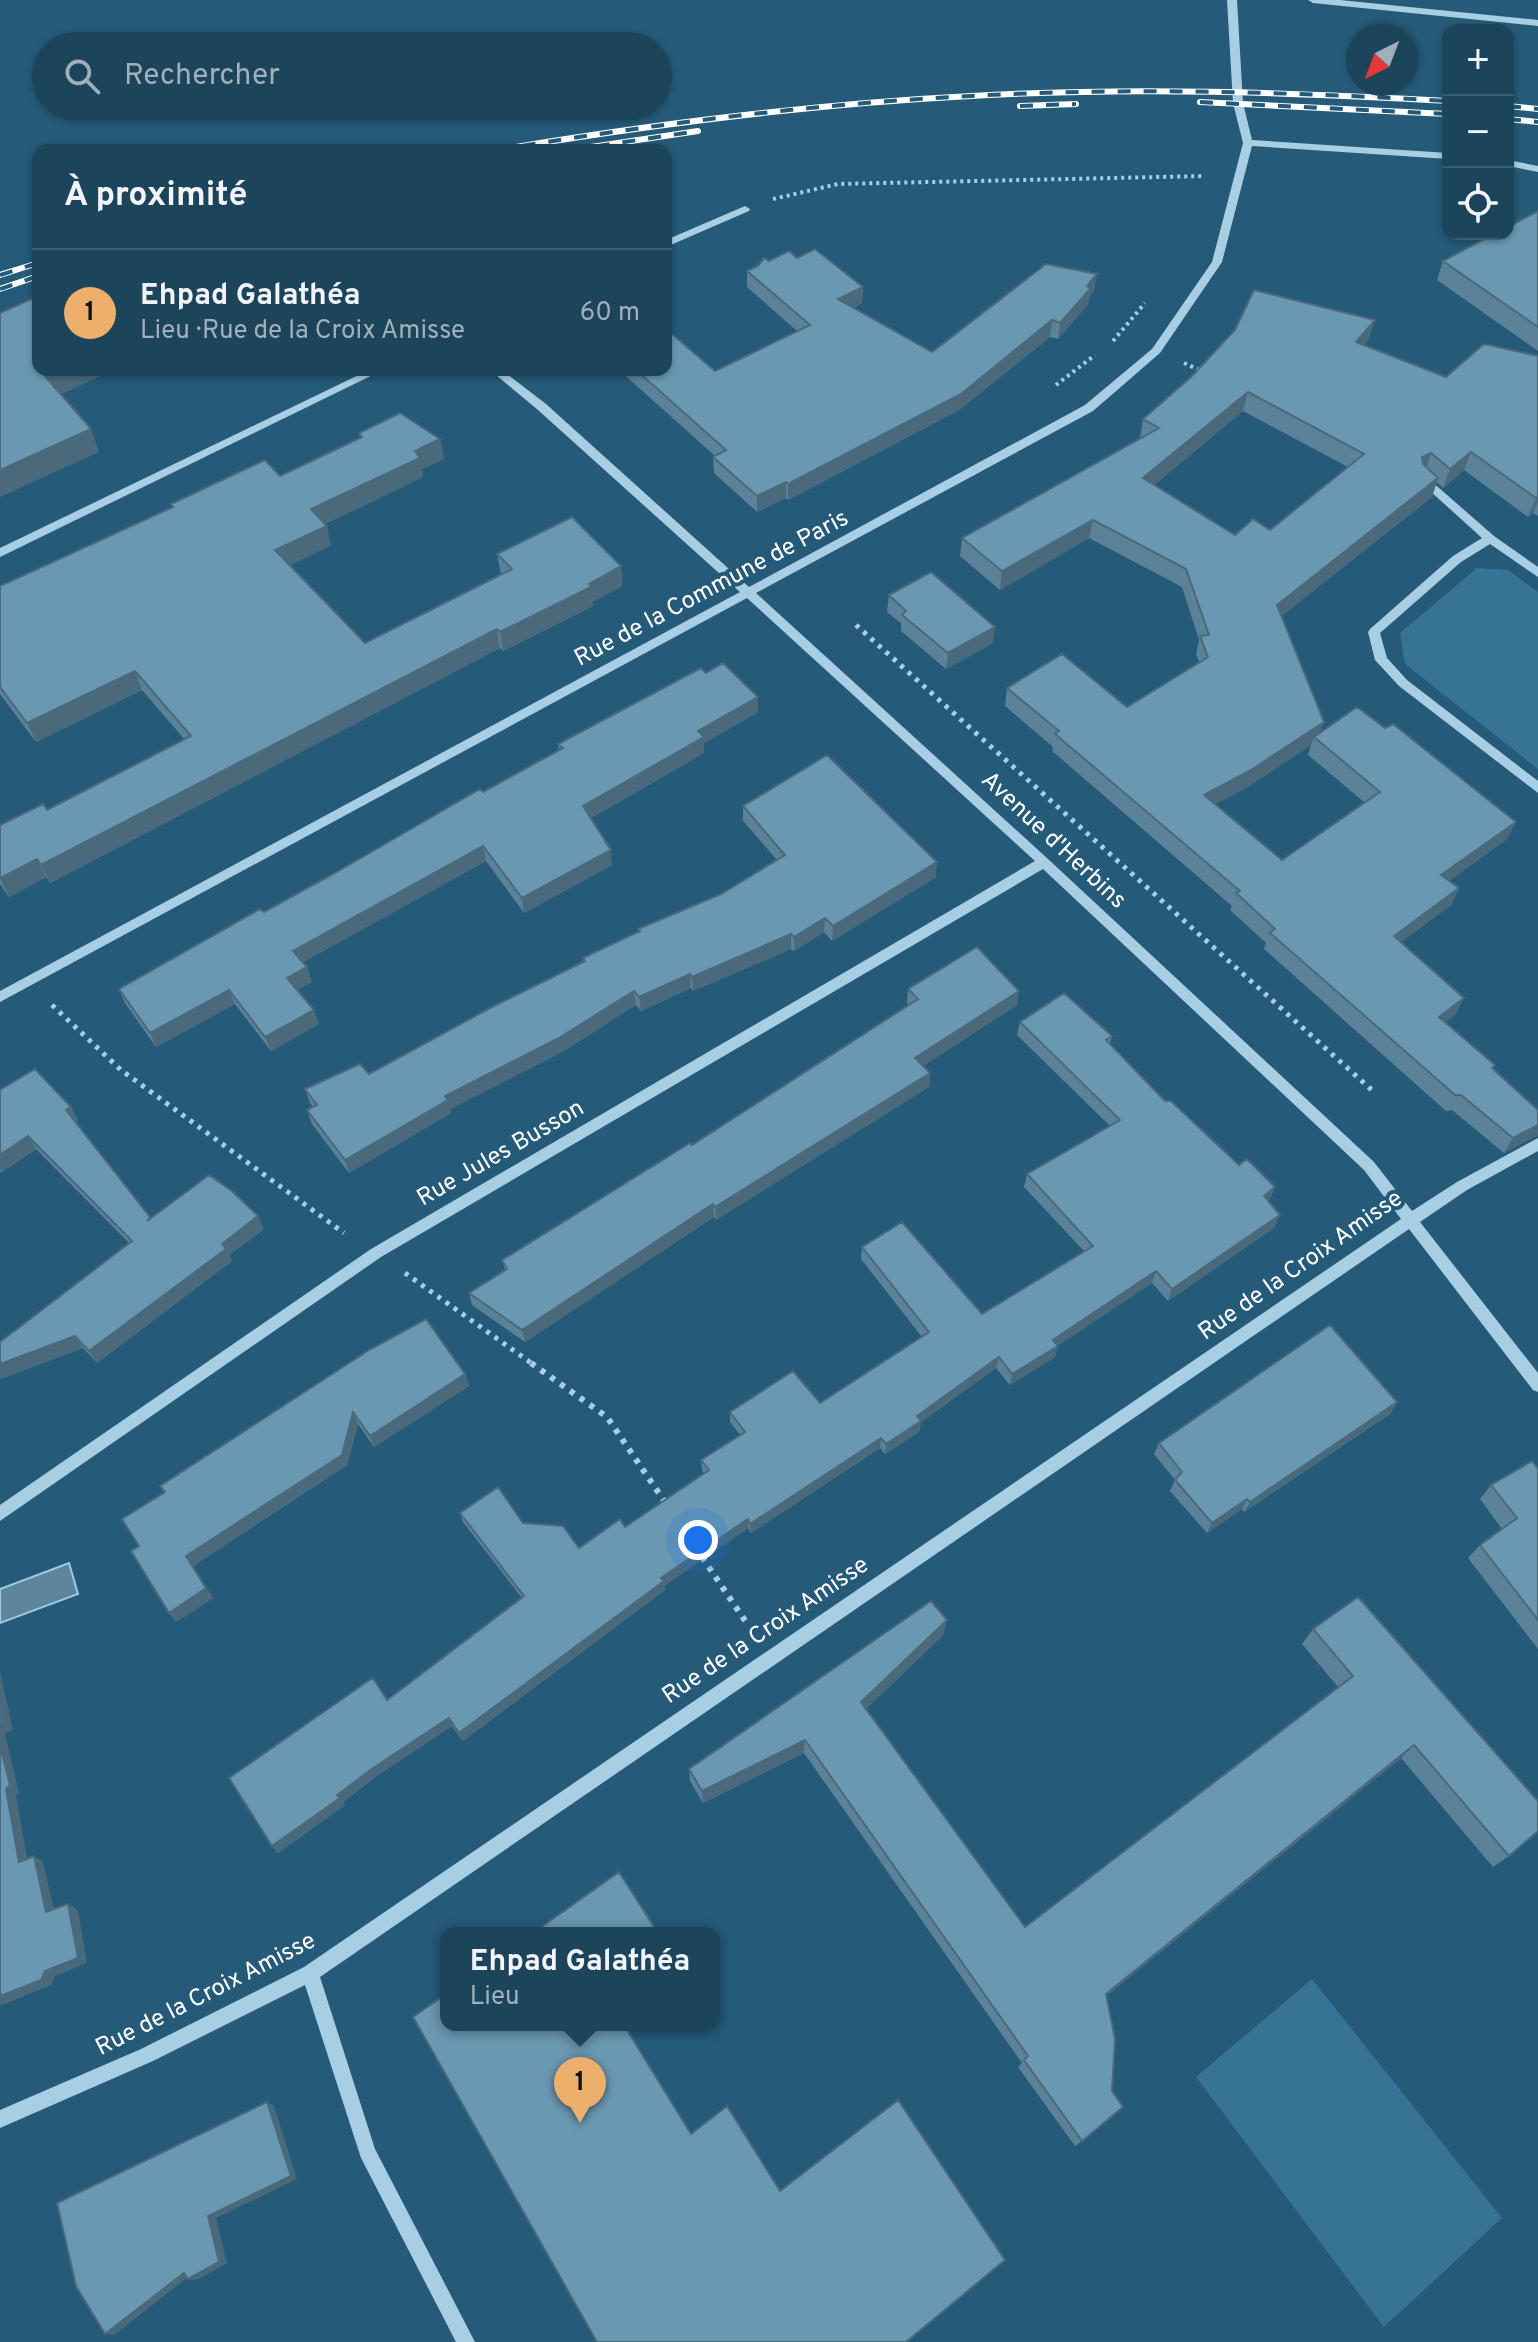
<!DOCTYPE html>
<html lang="fr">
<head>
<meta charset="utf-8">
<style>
	:root { --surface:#1c445b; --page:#294e64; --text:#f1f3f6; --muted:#a0b0bb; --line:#3a5c71; --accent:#edaf6c }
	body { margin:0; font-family:Overpass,sans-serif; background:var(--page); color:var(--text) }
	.controls { position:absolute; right:24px; top:24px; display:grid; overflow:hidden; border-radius:16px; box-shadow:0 2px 6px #0004 }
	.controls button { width:72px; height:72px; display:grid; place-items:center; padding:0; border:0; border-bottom:2px solid var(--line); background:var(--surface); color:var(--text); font:40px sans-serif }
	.compass { position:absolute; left:1346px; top:24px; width:72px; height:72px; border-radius:50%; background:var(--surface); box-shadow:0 2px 6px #0004; rotate:222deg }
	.you { position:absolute; left:698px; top:1540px; width:28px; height:28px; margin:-20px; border:6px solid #fff; border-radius:50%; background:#1a73e8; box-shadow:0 0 0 12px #1a73e833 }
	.badge { display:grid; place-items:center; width:52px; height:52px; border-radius:50%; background:var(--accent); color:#111; font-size:26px; font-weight:700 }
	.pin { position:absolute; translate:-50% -66px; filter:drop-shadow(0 2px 4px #0008) }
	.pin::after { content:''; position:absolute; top:42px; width:28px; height:24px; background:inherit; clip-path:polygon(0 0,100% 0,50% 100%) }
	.popup { position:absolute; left:440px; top:1927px; width:280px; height:104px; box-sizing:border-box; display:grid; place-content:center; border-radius:16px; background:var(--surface); filter:drop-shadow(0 2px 6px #0005); font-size:26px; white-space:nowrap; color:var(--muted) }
	.popup b { font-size:30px; color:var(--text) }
	.popup::after { content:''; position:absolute; left:50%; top:100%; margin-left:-16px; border:16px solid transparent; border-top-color:var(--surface) }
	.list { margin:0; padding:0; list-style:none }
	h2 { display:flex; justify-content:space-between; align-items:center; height:104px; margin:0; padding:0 32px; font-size:34px }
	h2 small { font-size:26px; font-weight:400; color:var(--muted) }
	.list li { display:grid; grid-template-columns:52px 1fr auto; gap:24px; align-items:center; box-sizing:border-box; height:128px; padding:0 32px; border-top:2px solid var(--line) }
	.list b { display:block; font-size:30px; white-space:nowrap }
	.list p { margin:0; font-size:26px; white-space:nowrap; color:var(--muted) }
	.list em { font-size:26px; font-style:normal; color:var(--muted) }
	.icon { flex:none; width:44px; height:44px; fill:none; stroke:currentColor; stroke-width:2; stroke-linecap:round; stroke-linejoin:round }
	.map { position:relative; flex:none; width:1538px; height:2342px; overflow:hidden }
	.search { position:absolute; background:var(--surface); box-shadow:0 2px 6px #0004; left:32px; top:32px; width:640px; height:88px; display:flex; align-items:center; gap:20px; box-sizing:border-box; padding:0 28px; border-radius:44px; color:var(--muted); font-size:30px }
	.panel { position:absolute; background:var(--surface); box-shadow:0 2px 6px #0004; left:32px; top:144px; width:640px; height:232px; border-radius:16px }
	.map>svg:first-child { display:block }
	.green { fill:#367395 }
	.water { fill:#5f859c; stroke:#9ccbe4; stroke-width:2 }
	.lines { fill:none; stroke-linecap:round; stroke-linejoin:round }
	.path-far2 { stroke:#a8cee4; stroke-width:4; stroke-dasharray:3 4; stroke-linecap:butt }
	.path-far1 { stroke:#a8cee4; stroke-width:5; stroke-dasharray:4 6; stroke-linecap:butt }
	.path { stroke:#a8cee4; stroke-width:6; stroke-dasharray:5 7; stroke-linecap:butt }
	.minor { fill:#a8cee4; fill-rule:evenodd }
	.rail-casing { stroke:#fff; stroke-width:6 }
	.rail { stroke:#255a79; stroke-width:4; stroke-dasharray:13; stroke-linecap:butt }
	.wall { fill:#5b8298; fill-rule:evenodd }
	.shaded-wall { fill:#4a6a7c }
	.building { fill:#6a97b1; stroke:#4a6a7c; stroke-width:2; fill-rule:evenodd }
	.labels { text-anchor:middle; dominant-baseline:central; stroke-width:8; stroke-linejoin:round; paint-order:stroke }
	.street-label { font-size:24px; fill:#fff; stroke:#255a79 }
</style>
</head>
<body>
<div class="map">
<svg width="1538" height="2342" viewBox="0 0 1538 2342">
	<rect width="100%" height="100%" fill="#255a79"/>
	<path class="green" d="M1477,568L1508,570L1538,592V769L1405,664L1400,633Z
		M1312,1979L1502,2218L1384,2327L1196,2077Z"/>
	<path class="water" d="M69,1563L78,1594L0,1623V1589Z"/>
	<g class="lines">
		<path class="path-far2" d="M773,199L838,184L1205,176
			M1113,341L1145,303
			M1184,363L1204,372
			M1056,385L1095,355"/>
		<path class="path-far1" d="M856,625L1374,1092
			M52,1005L121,1070L344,1233
			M405,1273L534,1365"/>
		<path class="path" d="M531,1363L607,1417L667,1505
			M702,1557L750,1628"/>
		<path class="minor" d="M1227,0H1237L1243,103L1252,140L1448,153V159L1252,146L1222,262L1160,353L1093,411L756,593L1048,859L1374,1162L1412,1211L1457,1182L1538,1138V1151L1467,1190L1420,1222L1538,1373V1392L1533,1390L1409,1229L320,1977L375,2149L475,2342H456L361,2158L305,1985L153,2061L0,2128V2110L141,2049L304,1967L1401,1219L1364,1170L1043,869L381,1257L0,1521V1505L371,1249L1035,861L747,598L0,1002V991L740,592L538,410L490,370H502L546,404L749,587L1085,405L1152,349L1212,262L1243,143L1233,103Z
			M1308,0H1340L1538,20V26L1313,3Z
			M1508,160L1538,166V172L1508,166Z
			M745,206L750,209L749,211L666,247V240Z
			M369,370H383L0,557V548Z
			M1423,474L1494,536L1538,567V577L1490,544L1461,562L1380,633L1387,658L1407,680L1538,781V793L1399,686L1375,660L1368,632L1370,629L1453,556L1482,538L1419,481L1417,478Z"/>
		<defs>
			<path id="rail" d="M1200,102L1448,114
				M1020,106L1076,104
				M1508,106L1538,109
				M1508,119L1538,122
				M497,150C654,124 812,104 971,96C1130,87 1289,92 1448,101
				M571,150L698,131
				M0,275L38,263
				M0,289L38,276"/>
		</defs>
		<use href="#rail" class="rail-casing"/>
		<use href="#rail" class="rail"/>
	</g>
	<path class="wall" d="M1538,211V351L1437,280L1443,261Z
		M797,258L863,287L862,303L853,308L932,352L1094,291L1089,296L1088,304L1058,339L1050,337L959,410L788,500L786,498L757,512L714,473L713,457L715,456L619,370L715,371L797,331L747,287V271L769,261Z
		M1369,339L1364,345L1446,377L1538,356V516L1533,513L1528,517L1464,470L1443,488L1437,482L1432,497L1281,616L1321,732L1507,839L1449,881L1459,888L1451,905L1401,942L1456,1014L1445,1022L1495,1065L1493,1069L1538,1110V1135L1504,1153L1452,1110L1446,1111L1264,949L1266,943L1230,910L1232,906L1052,751L1053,747L1005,706L1007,688L1127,707L1199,662L1196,654L1199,640L1182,587L1089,538L1000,590L960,556L962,538L1140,438L1143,419ZM1243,411L1348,467L1270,530L1235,535L1154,485ZM1311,745L1308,755L1365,803L1282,860L1215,804L1246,788Z
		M359,433L440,439L444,459L422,469L423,477L325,524L331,545L290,565L365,643L501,574L497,554L621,566L622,586L592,602L593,606L503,651L500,648L50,883L46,877L9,897L0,884V825L47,810L185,740L142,690L36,742L0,694V586L172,507L171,504L280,476L360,438Z
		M889,595L993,643L946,669L901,631V623L887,612Z
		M706,673L758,712L704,743V753L591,818L612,865L524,913L486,861L303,962L307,967L312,982L297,990L319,1024L271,1051L235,1004L156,1047L125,1003L119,989L264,912L559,750L558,744Z
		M743,806L936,877L832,941L824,932L794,951L791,949L693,991L691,988L641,1011L636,1005L562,1052L450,1109L451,1113L349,1173L312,1124L307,1110L313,1107L310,1103L305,1089L369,1074L583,962V958L639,932L638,929L721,894L777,860L743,821Z
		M908,989L1017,1005L923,1066L930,1073L929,1087L716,1220L714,1217L525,1342L472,1305L469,1293L505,1271L502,1260L692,1145L909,1005L907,1003Z
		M1020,1022L1112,1036L1110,1044L1165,1101L1239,1165L1275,1187L1270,1199L1268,1201L1275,1227L1168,1301L1152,1283L1058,1345L1055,1357L1010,1385L996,1368L921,1422L919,1432L885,1454L880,1448L751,1533L748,1528L664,1586L665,1590L463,1741L452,1726L378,1775L343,1802L345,1805L278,1853L272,1846L387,1700L522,1598L463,1522L460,1513L523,1523L579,1548L625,1527L704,1474L702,1470L701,1460L740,1435L730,1422V1412L820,1403L922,1337L861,1259L862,1247L982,1314L1084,1251L1024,1187L1027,1174L1110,1126L1017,1035Z
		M0,1090L71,1107L78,1120L76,1122L151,1218L264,1229L229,1255L232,1261L97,1363L83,1348L0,1379V1342L129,1243L36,1149L2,1172H0Z
		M369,1350L465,1374L469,1386L374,1447L358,1424L347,1465L193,1566L213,1598L176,1622L169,1613L139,1546L164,1492Z
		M1397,1402L1390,1414L1244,1512L1242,1509L1207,1533L1170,1491L1175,1480L1154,1454L1159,1443Z
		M1538,1469V1649L1468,1558L1480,1545L1502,1529L1480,1499L1491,1485Z
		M1358,1597L1509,1856L1493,1867L1401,1758L1106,1996L1082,2141L1075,2146L1018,2067L1022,2063L804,1753L703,1803L690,1781L689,1769L943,1635L866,1709L1025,1927L1338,1687L1302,1644L1313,1629Z"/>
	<path class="shaded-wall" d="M1097,274L1094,291L1089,296L1088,304L1058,339L1060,323L1087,286Z
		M863,287L862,303L837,315L838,299Z
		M1052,320L1050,337L959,410L788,500V484Z
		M1375,320L1369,339L1351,361L1356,342Z
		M56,370H114L53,398L44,375Z
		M1248,392L1243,411L1140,497L1143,478Z
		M91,429L99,452L0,497V470Z
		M440,439L444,459L422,469L423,477L316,528L311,509L415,451Z
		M1471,452L1464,470L1443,488L1450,469Z
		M1431,453L1425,472L1422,457Z
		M1438,478L1432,497L1272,624L1277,605Z
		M786,482V498L757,512V496Z
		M1538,497V502L1533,513L1528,517L1536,498Z
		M1093,520L1089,538L1000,590L1002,571Z
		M327,526L331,545L281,570L275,550Z
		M621,566L622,586L592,602L593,606L503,651L500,632Z
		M995,627L993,643L946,669L948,653Z
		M497,629L500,648L50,883L41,865Z
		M135,671L142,690L36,742L27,723Z
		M758,697V712L704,743V753L585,821L583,806L698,731Z
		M1324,722L1318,740L1314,737L1311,745L1246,788L1200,812L1204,795Z
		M1516,822L1507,839L1434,892L1441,875Z
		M483,846L486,861L298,965L293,951Z
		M611,850L612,865L524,913L522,898Z
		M37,859L46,877L9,897L0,878Z
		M937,862L936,877L832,941L833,926Z
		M1459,888L1451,905L1387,952L1394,936Z
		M825,918L824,932L794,951V937Z
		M791,934V949L693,991L692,977Z
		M307,967L312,982L292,993L287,978Z
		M690,974L691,988L641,1011L639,997Z
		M229,990L235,1004L156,1047L150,1033Z
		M634,991L636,1005L562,1052L450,1109L451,1113L349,1173L345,1160L445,1096Z
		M1019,991L1017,1005L914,1072L915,1058Z
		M1464,998L1456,1014L1431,1033L1439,1017Z
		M314,1010L319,1024L271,1051L265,1037Z
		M930,1073L929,1087L716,1220L715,1207Z
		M71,1107L78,1120L74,1123L66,1110Z
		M1538,1125V1135L1504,1153L1513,1138Z
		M28,1136L36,1149L2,1172L0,1169V1155Z
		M1275,1187L1270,1199L1259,1208L1264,1196Z
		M713,1204L714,1217L525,1342L522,1330Z
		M1280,1215L1275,1227L1168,1301L1172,1289Z
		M258,1216L264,1229L229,1255L232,1261L97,1363L89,1351L222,1244Z
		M1156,1271L1152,1283L1050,1351L1053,1340Z
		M75,1336L83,1348L0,1379V1364Z
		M1058,1346L1055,1357L1010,1385L1012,1374Z
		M999,1357L996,1368L921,1422L919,1432L885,1454L886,1444L917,1416Z
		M465,1374L469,1386L374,1447L370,1436Z
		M1397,1402L1390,1414L1244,1512L1250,1502Z
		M353,1412L358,1424L347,1465L193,1566L213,1598L176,1622L169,1613L186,1556Z
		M881,1438L880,1448L751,1533L750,1524Z
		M1247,1499L1242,1509L1207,1533L1212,1523Z
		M748,1519V1528L664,1586L665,1590L463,1741L459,1733L661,1578Z
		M947,1620L943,1635L859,1716L861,1702Z
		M0,1671L13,1730L5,1733L19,1793L16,1796L29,1868L19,1862L6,1789L0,1746Z
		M449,1718L452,1726L378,1775L343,1802L345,1805L278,1853L272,1846L373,1768Z
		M805,1740L804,1753L703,1803L702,1791Z
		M1414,1745L1401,1758L1098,2002L1106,1994Z
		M34,1856L43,1862L56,1918L46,1912Z
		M68,1904L78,1910L87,1963L55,1976L51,1985L0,2006V1996Z
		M267,2102L274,2106L297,2179L216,2218L227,2263L197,2280L188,2279L208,2216Z
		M184,2273L192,2274L114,2335L105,2334Z"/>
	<path class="building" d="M1538,211V327L1443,261L1494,234H1508V227Z
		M815,249L863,287L838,299L932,352L1046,264L1097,274L1087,286L1091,288L1060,323L1052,320L961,394L788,484L786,482L757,496L713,457L726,450L636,370H666V329L715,371L810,325L747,271L758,266L764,258L769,261L789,251L797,258Z
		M1254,290L1375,320L1356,342L1446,377L1484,344L1538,356V497L1536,498L1471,452L1450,469L1431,453L1422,457L1423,464L1438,478L1277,605L1324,722L1251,770L1204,795L1282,860L1380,792L1314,737L1357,707L1385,728L1393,724L1516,822L1441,875L1459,888L1394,936L1464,998L1439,1017L1495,1065L1492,1068L1538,1110V1125L1513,1138L1461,1095H1455L1270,933L1275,929L1236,893L1240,891L1055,734L1059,731L1007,688L1062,654L1127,707L1208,657L1200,636L1209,635L1186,569L1093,520L1002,571L962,538L1159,428L1143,419L1191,377L1235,330ZM1248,392L1364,454L1270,530L1253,519L1235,535L1143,478Z
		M38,296V370H56L44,375L91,429L0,470V313Z
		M400,413L440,439L415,451L420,458L311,509L327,526L275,550L365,643L512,569L497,554L572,517L621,566L589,584L591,587L500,632L497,629L41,865L37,859L0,878V825L43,804L47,810L191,736L135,671L27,723L0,687V586L173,507L171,504L265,460L280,476L362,437L359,433Z
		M931,572L995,627L948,653L902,615L906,611L889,595Z
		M723,663L758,697L698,731L704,737L583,806L611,850L522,898L483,846L293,951L307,967L287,978L314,1010L265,1037L229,990L150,1033L119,989L260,909L264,912L335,873L480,789L483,792L563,748L558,744L701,668L706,673Z
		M827,755L937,862L833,926L825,918L794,937L791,934L692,977L690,974L639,997L634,991L559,1038L445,1096L448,1100L345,1160L307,1110L317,1105L305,1089L360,1064L369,1074L492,1007L585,961L583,958L640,931L638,929L721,894L785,855L743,806Z
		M977,947L1019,991L915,1058L930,1073L715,1207L713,1204L522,1330L469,1293L507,1269L502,1260L690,1143L692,1145L918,999L908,989Z
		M1064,993L1112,1036L1106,1040L1165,1101H1171L1239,1165L1247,1159L1275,1187L1264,1196L1280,1215L1172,1289L1156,1271L1053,1340L1058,1346L1012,1374L999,1357L917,1416L921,1421L886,1444L881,1438L750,1524L748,1519L661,1578L664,1581L459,1733L449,1718L373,1768L337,1795L340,1798L272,1846L229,1778L368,1681L373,1678L387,1700L524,1596L460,1513L498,1487L523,1523L563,1526L579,1548L620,1519L625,1527L709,1470L701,1460L745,1432L730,1412L793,1371L820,1403L929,1332L862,1247L902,1222L982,1314L1093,1246L1027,1174L1120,1120L1020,1022Z
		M35,1069L71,1107L66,1110L150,1217L147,1221L209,1175L232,1191L258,1216L222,1244L226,1249L89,1351L75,1336L0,1364V1342L132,1241L28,1136L0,1155V1090Z
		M426,1319L465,1374L370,1436L353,1412L342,1455L186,1556L206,1588L169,1613L131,1551L139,1546L122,1519L165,1492L160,1486L369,1350Z
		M1330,1325L1397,1402L1250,1502L1247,1499L1212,1523L1175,1480L1182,1472L1159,1443Z
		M1532,1461L1538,1469V1620L1480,1545L1517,1518L1491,1485Z
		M1358,1597L1538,1801V1831L1509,1856L1414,1745L1106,1994L1115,2039L1112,2091L1123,2107L1082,2141L1024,2060L1028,2056L805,1740L702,1791L689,1769L931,1601L947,1620L861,1702L1025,1927L1353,1676L1313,1629Z
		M0,1707L3,1722L0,1723Z
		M0,1746L10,1785L6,1789L19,1862L34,1856L46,1912L68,1904L78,1958L45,1971L41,1980L0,1996Z
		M619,1872L658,1933H533Z
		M446,1994V2025H624L691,2134L727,2106L780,2191L898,2100L1005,2260L906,2342H597L413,2017Z
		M267,2102L291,2176L208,2216L219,2262L188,2279L184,2273L105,2334L76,2286L57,2203Z"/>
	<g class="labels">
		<g class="street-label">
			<text transform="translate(712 589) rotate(-28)">Rue de la Commune de Paris</text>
			<text transform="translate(1053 841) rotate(43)">Avenue d'Herbins</text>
			<text transform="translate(501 1154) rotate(-30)">Rue Jules Busson</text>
			<text transform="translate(1301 1266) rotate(-35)">Rue de la Croix Amisse</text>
			<text transform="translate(766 1631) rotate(-34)">Rue de la Croix Amisse</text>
			<text transform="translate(206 1995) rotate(-27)">Rue de la Croix Amisse</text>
		</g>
	</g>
</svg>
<div class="controls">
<button>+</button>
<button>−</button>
<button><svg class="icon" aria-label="locate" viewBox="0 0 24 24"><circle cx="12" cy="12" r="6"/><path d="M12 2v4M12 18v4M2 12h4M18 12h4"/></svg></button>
</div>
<svg class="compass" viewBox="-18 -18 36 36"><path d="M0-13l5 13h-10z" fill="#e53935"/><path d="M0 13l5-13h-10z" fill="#a0b0bb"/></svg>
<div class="you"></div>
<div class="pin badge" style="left:580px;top:2123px">1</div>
<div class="popup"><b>Ehpad Galathéa</b>Lieu</div>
<div class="search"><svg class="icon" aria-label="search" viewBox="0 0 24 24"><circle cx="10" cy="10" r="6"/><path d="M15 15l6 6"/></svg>Rechercher</div>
<section class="panel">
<h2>À proximité<small></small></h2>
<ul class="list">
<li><span class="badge">1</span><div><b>Ehpad Galathéa</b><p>Lieu · Rue de la Croix Amisse</p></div><em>60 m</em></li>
</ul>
</section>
</div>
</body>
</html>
